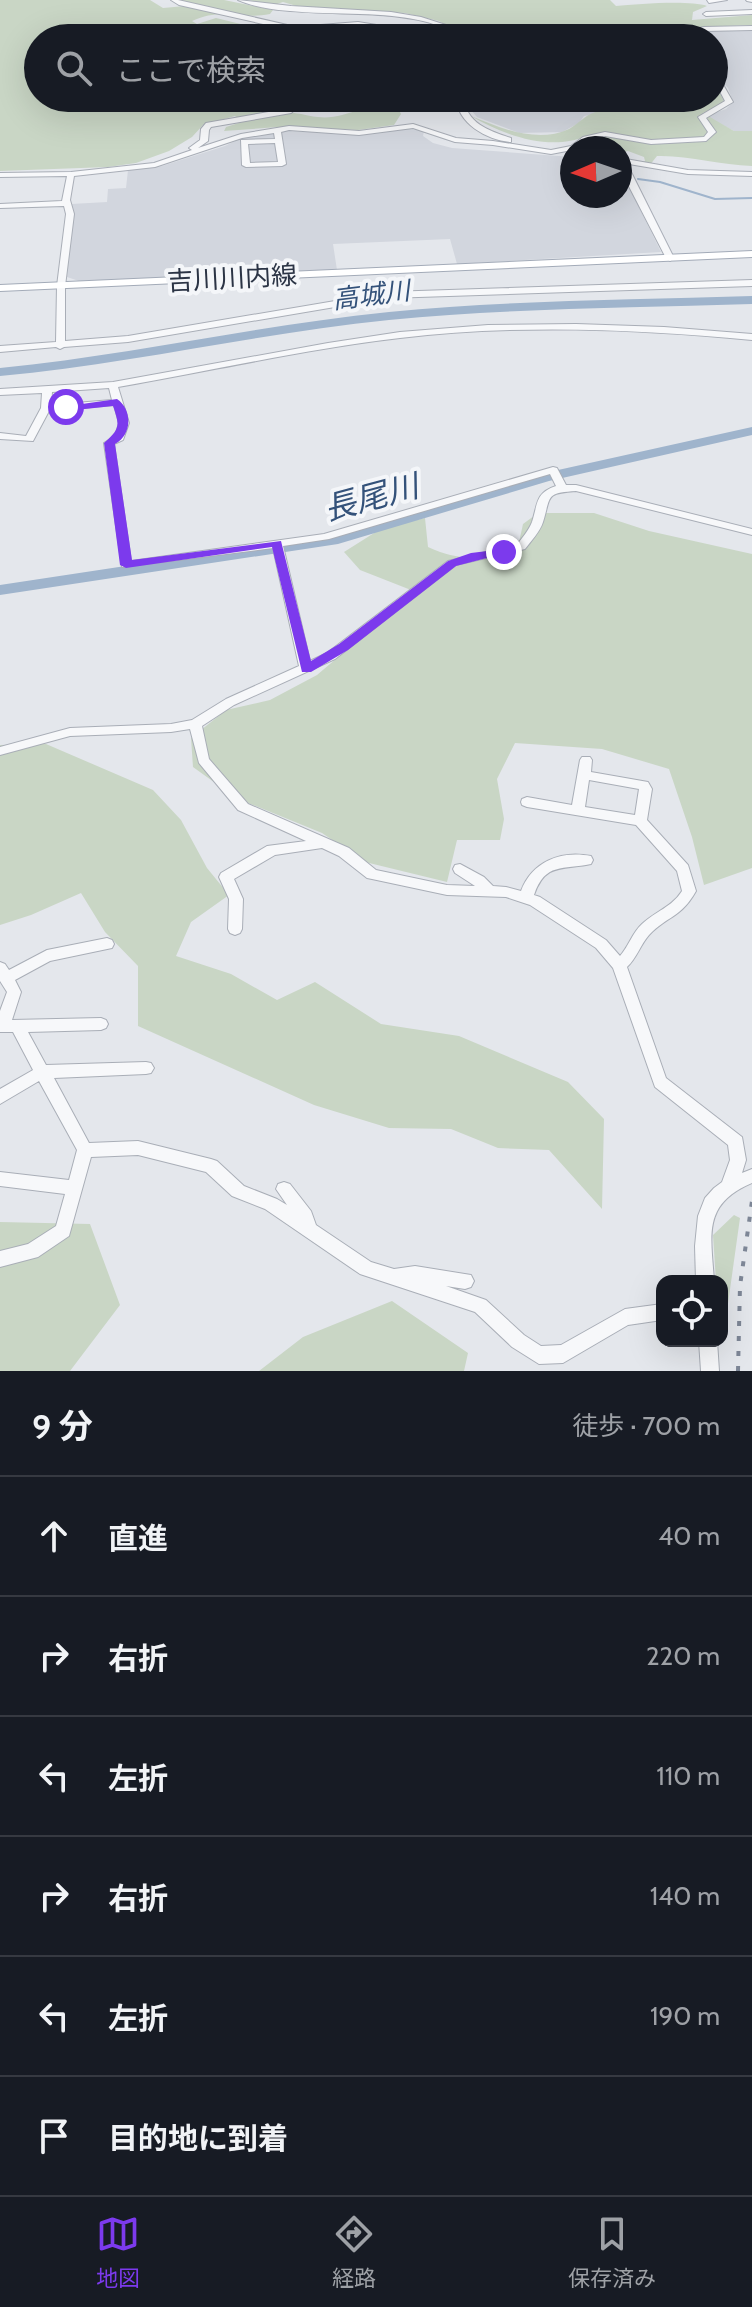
<!DOCTYPE html>
<html lang="ja">
<head>
<meta charset="utf-8">
<style>
	:root { --surface:#171b24; --page:#20242c; --text:#f1f3f6; --muted:#9ea1a6; --line:#363941; --accent:#7c3aed }
	body { margin:0; font-family:Cabin,"Noto Sans JP",sans-serif; background:var(--page); color:var(--text) }
	.controls { position:absolute; right:24px; bottom:24px; display:grid; overflow:hidden; border-radius:16px; box-shadow:0 8px 32px #0002 }
	.controls button { width:72px; height:72px; display:grid; place-items:center; padding:0; border:0; border-bottom:2px solid var(--line); background:var(--surface); color:var(--text); font:40px sans-serif }
	.compass { position:absolute; left:560px; top:136px; width:72px; height:72px; border-radius:50%; background:var(--surface); box-shadow:0 8px 32px #0002; rotate:268deg }
	.stop { position:absolute; width:24px; height:24px; margin:-18px; border:6px solid #7c3aed; border-radius:50%; background:#fff }
	.stop.end { background:#7c3aed; border-color:#fff; box-shadow:0 2px 8px #0008 }
	.list { margin:0; padding:0; list-style:none }
	h2 { display:flex; justify-content:space-between; align-items:center; height:104px; margin:0; padding:0 32px; font-size:34px }
	h2 small { font-size:26px; font-weight:400; color:var(--muted) }
	.list li { display:grid; grid-template-columns:52px 1fr auto; gap:24px; align-items:center; box-sizing:border-box; height:120px; padding:0 32px; border-top:2px solid var(--line) }
	.list b { display:block; font-size:30px; white-space:nowrap }
	.list em { font-size:26px; font-style:normal; color:var(--muted) }
	.icon { flex:none; width:44px; height:44px; fill:none; stroke:currentColor; stroke-width:2; stroke-linecap:round; stroke-linejoin:round }
	.map { position:relative; flex:none; width:752px; height:1371px; overflow:hidden }
	.search { position:absolute; background:var(--surface); box-shadow:0 8px 32px #0002; left:24px; right:24px; top:24px; height:88px; display:flex; align-items:center; gap:20px; box-sizing:border-box; padding:0 28px; border-radius:44px; color:var(--muted); font-size:30px }
	.sheet { height:824px; background:var(--surface) }
	nav { display:flex; justify-content:space-around; align-items:center; box-sizing:border-box; height:112px; border-top:2px solid var(--line); background:var(--surface); font-size:22px; color:var(--muted) }
	nav a { display:grid; justify-items:center; gap:4px }
	nav .on { color:var(--accent) }
	.map>svg:first-child { display:block }
	.built { fill:#d2d6de }
	.green { fill:#c9d6c5 }
	.lines { fill:none; stroke-linecap:round; stroke-linejoin:round }
	.stream { stroke:#9fb4cc; stroke-width:2 }
	.river { fill:#9fb4cc; fill-rule:evenodd }
	.minor-casing { stroke:#a9aeb7; stroke-width:2 }
	.major-casing { stroke:#a3abb8; stroke-width:2 }
	.minor { fill:#f7f8fa; fill-rule:evenodd }
	.major { fill:#fff; fill-rule:evenodd }
	.rail { stroke:#7d8696; stroke-width:4; stroke-dasharray:5 10; stroke-linecap:butt }
	.route { fill:#7c3aed }
	.labels { text-anchor:middle; dominant-baseline:central; stroke-width:8; stroke-linejoin:round; paint-order:stroke }
	.far-street-label { font-size:26px; fill:#2b3445; stroke:#f4f6f9 }
	.far-water-label { font-size:26px; font-style:italic; fill:#34527a; stroke:#f4f6f9 }
	.water-label { font-size:32px; font-style:italic; fill:#34527a; stroke:#f4f6f9 }
</style>
</head>
<body>
<div class="map">
<svg width="752" height="1371" viewBox="0 0 752 1371">
	<rect width="100%" height="100%" fill="#e4e7ec"/>
	<path class="built" d="M705,31H752V131H734L706,116L726,109L733,102L728,88L714,72V38H666Z
		M467,98H706L701,106L691,107L673,133L616,110L584,116L579,123L562,132L519,133L477,117L469,108Z
		M401,128L424,131L423,136L433,143L452,148L572,157V196H620V176L624,177L661,252L457,264L450,239L333,244L337,270L79,281L67,277L73,210L71,204L107,202L108,189L126,188L128,170L162,166L225,146L245,136L286,131L365,134Z"/>
	<path class="green" d="M0,0H150L163,8L185,6L182,0H224L273,10L270,14C240,20 222,7 192,21L197,24L216,18L273,32L321,35L322,38H38V98H271L262,110L272,116C296,110 296,114 318,117C332,119 346,114 359,110L360,98H401L395,102L401,114L394,125L358,130L278,127L224,131L226,127L242,122L235,116L203,125L192,137L169,151L136,163L108,167L0,171Z
		M248,0H610L616,6C638,4 690,0 707,6L693,12L692,20L752,15V25L683,28L668,24L624,27L623,33L598,34L592,38H525L489,29H452L439,21L405,13L300,7L283,2L274,5Z
		M714,82L725,103L703,113L734,131H752V166C720,165 688,155 657,156L649,166L639,163L645,161L644,157L628,151L620,153V148L586,145V136C550,152 503,135 471,116C500,128 537,144 569,129C580,123 587,112 601,111C608,111 612,112 619,111L622,104L618,98H704L702,106L707,98H714Z
		M538,513H594L649,531L752,554V868L704,885L692,837L669,769L602,749L515,743L497,779L504,819L500,840H457L447,882L365,862L322,833L236,798L193,767L191,738L226,710L270,700L317,675L376,625L411,590L360,570L344,552L382,528L425,518L428,547C460,562 486,560 518,547L523,524Z
		M46,744L153,790L181,820L207,868L229,895L191,922L176,956L231,974L277,1000L315,982L381,1024L459,1036L568,1082L604,1119L602,1209L549,1150L498,1148L451,1129L389,1128L314,1105L138,1026V966L105,932L81,893L31,915L0,925V745Z
		M734,1215L740,1218L725,1325L722,1324V1281H716L713,1235Z
		M0,1222L90,1224L120,1305L70,1371H0Z
		M392,1301L468,1353L464,1371H259L303,1337Z"/>
	<g class="lines">
		<path class="stream" d="M638,179L660,182L715,199L752,198"/>
		<path class="river" d="M752,296V304C631,308 510,308 389,320C259,333 131,364 0,376V368C131,355 259,325 389,312C510,300 631,300 752,296Z
			M752,427V435L549,481L338,544L0,595V585L336,534L540,474Z"/>
		<defs>
			<path id="minor" d="M171,0H178L296,27L358,22L401,29L398,31L358,26L296,31L276,38H266L290,30L179,5Z
				M238,0L291,6L391,12L421,17L446,25L461,38C451,38 449,31 440,27C426,20 408,18 392,16C348,11 276,17 238,0Z
				M707,0H727L709,3Z
				M746,0H752V2L747,1Z
				M752,10V14L706,16L703,14L706,12Z
				M752,26V30L704,31L666,38H653L704,27Z
				M714,72L717,74L733,102L706,118L716,132L706,141L651,144L605,136L589,141L578,148H572V150L551,154L493,145L455,142L413,128L359,135L289,130L281,132L286,164L282,166L246,167L242,165L241,140L275,139L274,133L242,138L155,167L74,176L70,200L74,214L65,286V341L128,336L388,292L752,280V286L388,298L128,342L64,347L60,349L56,347L0,352V346L56,342L57,286L66,214L64,206L0,208V204L62,201L67,176L0,177V173L71,172L154,163L192,150L189,148L200,140L201,129L206,123L286,109L301,98H309L291,113L211,127L209,130L208,141L198,148L241,134L289,126L359,131L413,124L456,138L493,141L551,150L571,146L583,137L605,132L651,140L704,137L708,132L698,117L725,101L714,80ZM275,143L278,162L250,163L248,144Z
				M456,98H464C466,123 489,131 511,138V142C487,140 458,124 456,98Z
				M620,158L688,170L752,172V176L688,174L623,163L631,172L674,258L670,261L666,258L620,169Z
				M576,324L664,327L752,334V340C635,329 517,324 400,338C305,349 212,371 118,387L129,423L123,440L114,444L131,561L324,534L553,467L557,468L566,485H576L752,529V535L576,491C545,493 551,496 543,522C540,532 531,541 525,549L456,565L335,659L234,705L202,726L209,759L248,804L349,848L376,870L447,885L475,886L455,873L453,869L455,865L460,864L484,877L493,886L506,887L521,891C532,862 560,850 591,856L593,860L591,864C563,870 545,862 534,895L540,897L606,940L620,956C629,946 632,933 642,924C656,911 672,907 682,891L677,871L636,825L527,807L522,805L521,802L522,799L527,797L572,805L580,760L582,757H590L592,760L591,772L648,782L652,789L647,820L688,865L696,891C681,918 667,916 649,935C640,945 637,958 627,967L666,1078L742,1137L746,1160L742,1173L752,1169V1183C702,1204 711,1235 714,1281H696L695,1246L698,1216L705,1198L714,1188L722,1182L730,1160L728,1145L655,1087L613,968L596,948L530,905L506,897L447,895L372,879L367,878L339,856L322,848L275,855L234,879L243,899L242,929L240,933L235,935L230,933L228,929L229,899L219,877L221,873L267,846L306,841L238,810L199,763L190,729L171,732L70,736L0,755V747L70,728L171,724L192,720L226,699L299,666L273,548L122,567L104,443L115,436L119,423L114,405L49,411L33,441L0,439V433L26,436L41,408L42,393L0,395V389L113,382L328,343L400,332L488,325ZM109,388L112,400L51,405L52,392ZM550,474L556,486C535,493 538,504 532,522C529,530 522,538 517,545L448,561L327,653L310,661L283,546L329,539ZM589,780L639,789L635,815L585,807Z
				M107,938L112,940L114,944L112,948L50,961L15,980L21,992L12,1020L101,1018L106,1020L108,1024L106,1028L101,1030L28,1032L46,1065L146,1062L151,1063L154,1068L151,1073L146,1074L54,1078L89,1143L138,1141L211,1159L217,1161L244,1186L277,1199L287,1205L276,1189L278,1184L284,1182L290,1184L311,1211L316,1225L371,1262L394,1269L415,1266L471,1275L474,1281L471,1287L465,1289L446,1286L486,1300L524,1335L541,1346L561,1345L625,1309L662,1304V1320L628,1325L563,1363L539,1364L512,1347L475,1312L360,1274L265,1209L232,1196L206,1172L138,1155L91,1157L69,1236L38,1257L0,1267V1251L28,1244L56,1226L65,1194L0,1186V1172L69,1180L77,1150L39,1081L0,1104V1089L33,1070L13,1032H0V1011L7,992L0,981V962L5,964L9,970L47,950Z
				M699,1341H717L719,1371H701Z"/>
			<path id="major" d="M752,251V257L0,291V285Z"/>
		</defs>
		<use href="#minor" class="minor-casing"/>
		<use href="#major" class="major-casing"/>
		<use href="#minor" class="minor"/>
		<use href="#major" class="major"/>
		<path class="rail" d="M738,1371L740,1286L752,1201"/>
	</g>
	<path class="route" d="M117,399C133,410 132,435 115,444L132,560L281,541L311,661L339,644L448,561L471,553L504,549L510,552L456,566L348,650L311,672H302L272,547L126,568L120,565L104,443C120,429 120,426 113,406L66,411L61,407Z"/>
	<g class="labels">
		<g class="far-street-label">
			<text transform="translate(232 278) rotate(-3)">吉川川内線</text>
		</g>
		<g class="far-water-label">
			<text transform="translate(371 295) rotate(-7)">高城川</text>
		</g>
		<g class="water-label">
			<text transform="translate(371 497) rotate(-15)">長尾川</text>
		</g>
	</g>
</svg>
<div class="controls">
<button><svg class="icon" aria-label="locate" viewBox="0 0 24 24"><circle cx="12" cy="12" r="6"/><path d="M12 2v4M12 18v4M2 12h4M18 12h4"/></svg></button>
</div>
<svg class="compass" viewBox="-18 -18 36 36"><path d="M0-13l5 13h-10z" fill="#e53935"/><path d="M0 13l5-13h-10z" fill="#9ea1a6"/></svg>
<div class="stop" style="left:66px;top:407px"></div>
<div class="stop end" style="left:504px;top:552px"></div>
<div class="search"><svg class="icon" aria-label="search" viewBox="0 0 24 24"><circle cx="10" cy="10" r="6"/><path d="M15 15l6 6"/></svg>ここで検索</div>
</div>
<section class="sheet">
<h2>9 分<small>徒歩 · 700 m</small></h2>
<ul class="list">
<li><svg class="icon" aria-label="ahead" viewBox="0 0 24 24"><path d="M12 20V5M6 11l6-6 6 6"/></svg><div><b>直進</b></div><em>40 m</em></li>
<li><svg class="icon" aria-label="right" viewBox="0 0 24 24"><path d="M7 20v-9h11M14 6l5 5-5 5"/></svg><div><b>右折</b></div><em>220 m</em></li>
<li><svg class="icon" aria-label="left" viewBox="0 0 24 24"><path d="M17 20v-9H6M10 6l-5 5 5 5"/></svg><div><b>左折</b></div><em>110 m</em></li>
<li><svg class="icon" aria-label="right" viewBox="0 0 24 24"><path d="M7 20v-9h11M14 6l5 5-5 5"/></svg><div><b>右折</b></div><em>140 m</em></li>
<li><svg class="icon" aria-label="left" viewBox="0 0 24 24"><path d="M17 20v-9H6M10 6l-5 5 5 5"/></svg><div><b>左折</b></div><em>190 m</em></li>
<li><svg class="icon" aria-label="arrive" viewBox="0 0 24 24"><path d="M6 21V4h12l-3 4 3 4H6"/></svg><div><b>目的地に到着</b></div></li>
</ul>
</section>
<nav>
<a class="on"><svg class="icon" aria-label="map" viewBox="0 0 24 24"><path d="M3 6l6-2 6 2 6-2v14l-6 2-6-2-6 2zM9 4v14M15 6v14"/></svg>地図</a>
<a><svg class="icon" aria-label="directions" viewBox="0 0 24 24"><path d="M12 3l9 9-9 9-9-9zM9 14v-3h6M13 9l2 2-2 2"/></svg>経路</a>
<a><svg class="icon" aria-label="saved" viewBox="0 0 24 24"><path d="M7 4h10v16l-5-4-5 4z"/></svg>保存済み</a>
</nav>
</body>
</html>
